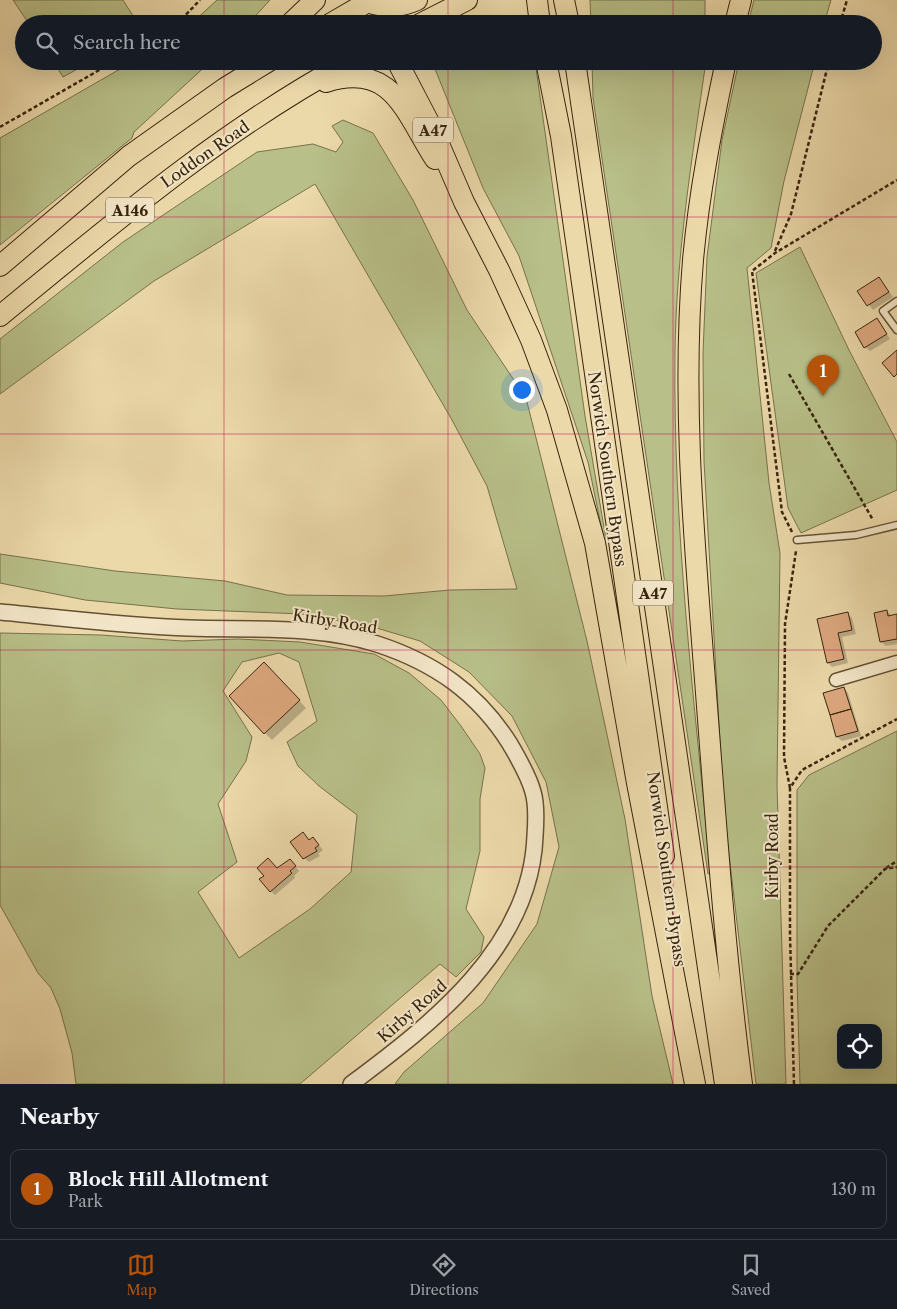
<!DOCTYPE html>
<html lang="en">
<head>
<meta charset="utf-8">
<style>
	:root { --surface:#171b24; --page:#242831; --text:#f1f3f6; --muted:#9ea1a6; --line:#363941; --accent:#b45309 }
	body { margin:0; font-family:"Libre Caslon Text",serif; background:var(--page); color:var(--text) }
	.controls { position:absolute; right:15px; bottom:15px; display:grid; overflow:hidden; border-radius:10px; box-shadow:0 5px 20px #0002 }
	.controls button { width:45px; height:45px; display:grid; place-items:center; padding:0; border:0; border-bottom:1px solid var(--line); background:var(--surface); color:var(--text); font:25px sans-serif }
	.you { position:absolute; left:521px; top:389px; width:18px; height:18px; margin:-12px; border:4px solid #fff; border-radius:50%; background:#1a73e8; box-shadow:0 0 0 8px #1a73e833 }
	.badge { display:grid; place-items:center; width:32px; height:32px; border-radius:50%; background:var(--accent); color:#fff; font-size:16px; font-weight:700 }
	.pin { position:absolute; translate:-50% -41px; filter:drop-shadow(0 1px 2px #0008) }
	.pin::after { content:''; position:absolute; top:26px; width:18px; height:15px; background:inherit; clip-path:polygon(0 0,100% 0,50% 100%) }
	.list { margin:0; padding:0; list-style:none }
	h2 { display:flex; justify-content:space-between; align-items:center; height:65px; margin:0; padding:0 20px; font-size:21px }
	h2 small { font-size:16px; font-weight:400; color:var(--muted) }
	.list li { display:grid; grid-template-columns:32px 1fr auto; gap:15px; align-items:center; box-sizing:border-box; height:80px; margin:0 10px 10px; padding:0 10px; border:1px solid var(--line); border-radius:10px }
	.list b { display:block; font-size:19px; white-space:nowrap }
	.list p { margin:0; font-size:16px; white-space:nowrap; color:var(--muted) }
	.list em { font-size:16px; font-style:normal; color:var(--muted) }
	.icon { flex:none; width:28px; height:28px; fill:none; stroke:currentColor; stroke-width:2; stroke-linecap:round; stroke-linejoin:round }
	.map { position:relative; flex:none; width:897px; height:1084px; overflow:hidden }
	.search { position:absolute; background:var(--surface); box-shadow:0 5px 20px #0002; left:15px; right:15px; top:15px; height:55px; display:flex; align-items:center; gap:12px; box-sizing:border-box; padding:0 18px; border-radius:28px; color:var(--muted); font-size:19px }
	.sheet { height:155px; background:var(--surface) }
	nav { display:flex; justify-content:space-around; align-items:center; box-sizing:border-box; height:70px; border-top:1px solid var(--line); background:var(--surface); font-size:14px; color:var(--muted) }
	nav a { display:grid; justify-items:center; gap:2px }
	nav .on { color:var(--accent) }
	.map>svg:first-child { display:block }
	.green { fill:#b8bf88; stroke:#78724a; fill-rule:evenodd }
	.shadow { fill:#0003 }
	.building { fill:#dea87f; stroke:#37240d }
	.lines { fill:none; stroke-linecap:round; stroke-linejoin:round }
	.service-casing { stroke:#645134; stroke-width:9 }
	.minor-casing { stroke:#645134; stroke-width:15 }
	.tertiary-casing { stroke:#645134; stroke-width:18 }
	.trunk-casing { stroke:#37240d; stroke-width:22 }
	.path { stroke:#37240d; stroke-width:2.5; stroke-dasharray:4 2.5; stroke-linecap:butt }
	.service { stroke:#f3e6c8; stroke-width:6 }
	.minor { stroke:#f3e6c8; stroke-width:12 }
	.tertiary { stroke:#f3e6c8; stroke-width:15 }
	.trunk { stroke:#ecd9aa; stroke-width:20 }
	.grid { fill:none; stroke:#c2185b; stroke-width:1; stroke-opacity:0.55 }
	.labels { text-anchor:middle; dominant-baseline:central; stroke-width:4; stroke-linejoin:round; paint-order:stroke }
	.shield { fill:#f3e6c8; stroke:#6f5e45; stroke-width:1 }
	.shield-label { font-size:15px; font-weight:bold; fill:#37240d }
	.street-label { font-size:16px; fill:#37240d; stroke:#f3e6c8 }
</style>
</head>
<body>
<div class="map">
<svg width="897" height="1084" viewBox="0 0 897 1084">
	<rect width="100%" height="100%" fill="#ecd9aa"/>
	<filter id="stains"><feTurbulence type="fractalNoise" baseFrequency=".004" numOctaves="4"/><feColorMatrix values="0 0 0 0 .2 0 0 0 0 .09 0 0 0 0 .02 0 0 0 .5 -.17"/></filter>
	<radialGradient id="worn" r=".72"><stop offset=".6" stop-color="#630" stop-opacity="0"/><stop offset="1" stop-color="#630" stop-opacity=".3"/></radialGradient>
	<path class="green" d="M13,0H123L138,24H29Z
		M217,0H270L248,24H191Z
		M590,0H705V24H591Z
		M754,0H831L824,24H748Z
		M53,61H92L63,77Z
		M134,61H211L134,132L132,138L0,245V138Z
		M441,61H535L585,416L606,539L604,540L588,462L519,256L483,188L435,69Z
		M592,61H706C692,159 676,256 675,354C673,528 694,701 711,873L708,874L593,98Z
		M739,61H815L784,181L771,248L747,268L769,483L780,553L777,785L786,1084H756L724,812L704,461L703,353L707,257L722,140Z
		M343,120L373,133L413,200L467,310L526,398L587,641L625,819L652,996L673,1084H395L404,1072L483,1003L537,924L559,847L546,782L512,716L469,672L420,641L370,626L302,614L177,609L85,600L0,583V554L115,571L225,581L287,595L384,596L450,590L517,589L487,486L452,420L315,184L154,281L0,394V339L123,242L257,152L313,144L336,152L343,142L332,126Z
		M800,247L849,350L897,442V490L801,533L788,508L756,273Z
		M0,633L101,635L182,641L238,639L300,642L374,654L409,673L441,700L461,726L480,754L485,768L480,799V851L466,909L484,937L481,952L456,977L440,964L300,1084H76L72,1053L60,1009L51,988L38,973L0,905ZM279,653L299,662L317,721L287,742L298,766L319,786L357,815L351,872L310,909L239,958L198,892L237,862L218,804L246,761L252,737L223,691L242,662Z
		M897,731V1084H800L797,979V790L809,775ZM841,1028H878V1065H841Z"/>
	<path class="shadow" d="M879,278L893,297L873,310L859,291Z
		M877,320L890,339L870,351L865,347Z
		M887,611L892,616L897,615V644L886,646L881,642Z
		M847,613L852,618L856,634L842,637L848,663L832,667L828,663L818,620Z
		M271,671L306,708L272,740L265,733Z
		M844,688L848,693L861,736L842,741L837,737L825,694Z
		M307,838L310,841L313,838L323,850L318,854L320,856L309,862L304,858Z
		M294,865L299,871L294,876L295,878L275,895L271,891L277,869Z"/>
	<path class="building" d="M879,277L889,292L867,306L857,291Z
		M877,318L887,334L864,348L855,332Z
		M897,350V374L894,377L882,363Z
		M887,610L888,616L897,614V639L880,642L874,613Z
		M848,612L852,630L838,633L844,659L827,663L817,619Z
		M264,662L300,700L264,734L229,696Z
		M844,687L851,709L830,715L823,693Z
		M851,709L858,731L836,737L830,715Z
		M303,832L309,840L313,837L319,845L315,848L317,851L303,859L290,842Z
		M268,858L277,868L290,859L296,866L290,871L292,873L270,892L259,879L264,876L257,868Z"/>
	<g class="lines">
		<defs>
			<path id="service" d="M897,301L883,311L897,330
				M797,540L856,535L897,525"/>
			<path id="minor" d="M836,680L897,662"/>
			<path id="tertiary" d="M0,612C63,618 126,626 189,628C250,630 318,625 377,644C435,663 478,693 510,744C518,758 529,776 533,792C537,805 536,822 535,836C531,947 433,1023 351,1084"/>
			<path id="trunk" d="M537,0L540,24
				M564,0L569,24
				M367,2C385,8 399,8 417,0
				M290,24L315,0
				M330,24L371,0
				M420,24L467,0
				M735,24L741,0
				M397,61L433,130L464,202L499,270L531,340L557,410L595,543L637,783L695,1084
				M546,61L561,136L664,856
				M575,61L725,1084
				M726,61C712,127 699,193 693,260C681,404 695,549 706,693C716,824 725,954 742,1084
				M326,82C393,61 405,113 435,159
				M0,266L129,156L225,88L269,61
				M0,316C112,224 222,130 350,61"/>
		</defs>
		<use href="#service" class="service-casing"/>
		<use href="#minor" class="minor-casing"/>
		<use href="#tertiary" class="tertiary-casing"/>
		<use href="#trunk" class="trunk-casing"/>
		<path class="path" d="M177,24L200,0
			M840,24L847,0
			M0,127L115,61
			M775,251L791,214L829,61
			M789,374L873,520
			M792,532L782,512L752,271L775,253L897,180
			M790,788L784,757L785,624L796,551
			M886,868L897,861
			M790,974H798L828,926L885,869L897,867
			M794,1084L790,935V788L802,770L897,719"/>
		<use href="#service" class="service"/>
		<use href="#minor" class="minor"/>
		<use href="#tertiary" class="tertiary"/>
		<use href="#trunk" class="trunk"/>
	</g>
	<path class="grid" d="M224,0V24M448,0V24M673,0V24M224,61V1084M448,61V1084M673,61V1084M0,217H897M0,434H897M0,650H897M0,867H897"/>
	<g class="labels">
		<g class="shield">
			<rect x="413" y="117.5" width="40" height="25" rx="4"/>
			<rect x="106" y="197.5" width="48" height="25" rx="4"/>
			<rect x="633" y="580.5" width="40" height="25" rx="4"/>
		</g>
		<g class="shield-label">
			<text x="433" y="130">A47</text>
			<text x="130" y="210">A146</text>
			<text x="653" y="593">A47</text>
		</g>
		<g class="street-label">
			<text transform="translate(205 154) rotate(-35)">Loddon Road</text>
			<text transform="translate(608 469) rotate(82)">Norwich Southern Bypass</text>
			<text transform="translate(335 621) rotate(9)">Kirby Road</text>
			<text transform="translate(772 856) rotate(-90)">Kirby Road</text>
			<text transform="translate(667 869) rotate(82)">Norwich Southern Bypass</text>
			<text transform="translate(412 1011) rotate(-41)">Kirby Road</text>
		</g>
	</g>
	<rect width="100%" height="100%" filter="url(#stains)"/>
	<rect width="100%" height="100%" fill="url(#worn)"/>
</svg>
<div class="controls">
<button><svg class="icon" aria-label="locate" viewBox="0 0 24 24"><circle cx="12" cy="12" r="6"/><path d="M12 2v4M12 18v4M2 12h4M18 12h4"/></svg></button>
</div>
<div class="you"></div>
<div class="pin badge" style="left:823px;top:396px">1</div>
<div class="search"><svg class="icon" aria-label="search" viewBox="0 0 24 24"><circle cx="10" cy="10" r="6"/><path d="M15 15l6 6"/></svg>Search here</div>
</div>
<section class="sheet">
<h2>Nearby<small></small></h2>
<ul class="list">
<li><span class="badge">1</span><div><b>Block Hill Allotment</b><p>Park</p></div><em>130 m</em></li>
</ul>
</section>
<nav>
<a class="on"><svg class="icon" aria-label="map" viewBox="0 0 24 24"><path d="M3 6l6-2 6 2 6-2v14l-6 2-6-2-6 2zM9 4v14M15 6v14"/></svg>Map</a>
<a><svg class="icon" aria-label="directions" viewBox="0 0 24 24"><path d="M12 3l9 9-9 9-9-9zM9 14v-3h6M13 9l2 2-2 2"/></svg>Directions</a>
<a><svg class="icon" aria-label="saved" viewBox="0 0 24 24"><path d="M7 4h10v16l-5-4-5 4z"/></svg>Saved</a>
</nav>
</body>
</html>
